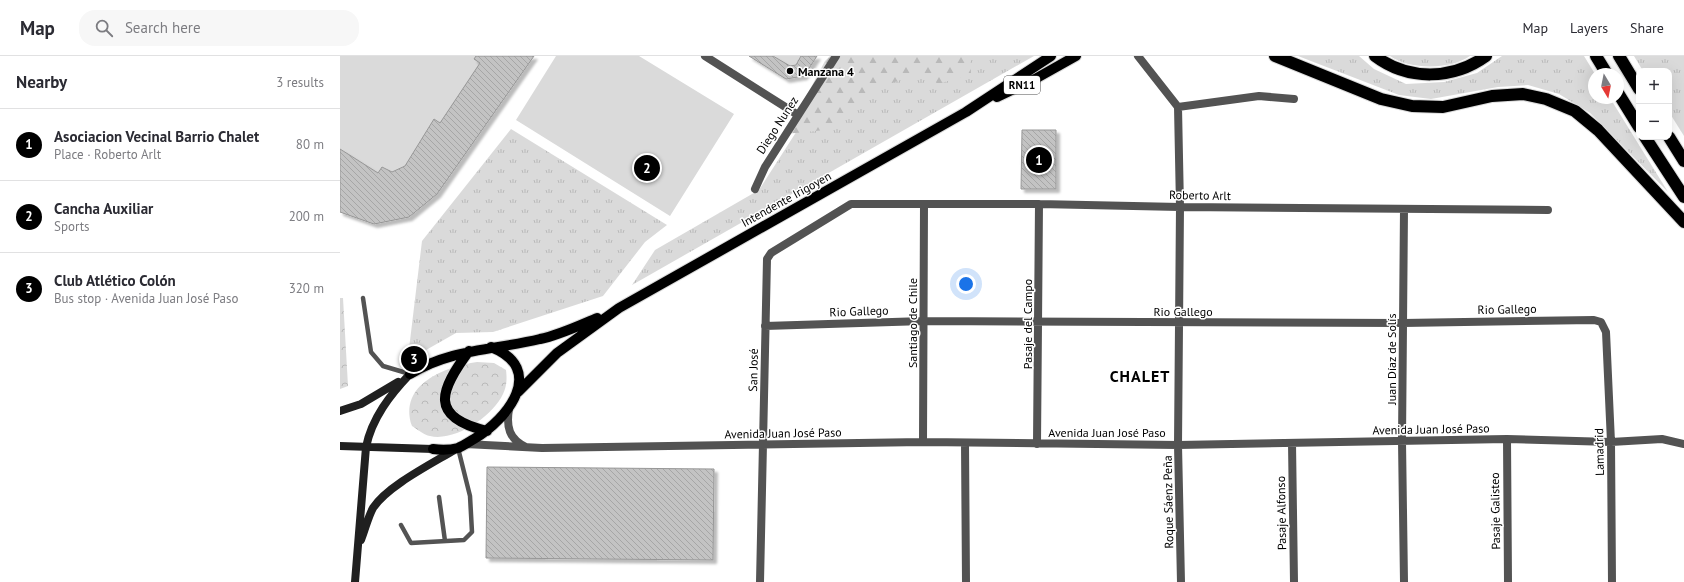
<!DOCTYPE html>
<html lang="en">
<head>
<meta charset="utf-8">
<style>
	:root { --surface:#fff; --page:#f7f7f7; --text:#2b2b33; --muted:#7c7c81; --line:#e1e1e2; --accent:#000 }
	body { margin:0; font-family:"PT Sans",sans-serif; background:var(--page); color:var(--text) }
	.controls { position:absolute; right:12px; top:12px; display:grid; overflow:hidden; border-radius:8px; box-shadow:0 4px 16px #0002 }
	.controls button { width:36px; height:36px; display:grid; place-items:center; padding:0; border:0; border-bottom:1px solid var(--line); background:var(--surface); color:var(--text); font:20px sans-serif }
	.compass { position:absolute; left:1248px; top:12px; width:36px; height:36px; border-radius:50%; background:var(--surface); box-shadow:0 4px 16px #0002; rotate:170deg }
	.you { position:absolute; left:626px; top:228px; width:14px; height:14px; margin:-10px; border:3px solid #fff; border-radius:50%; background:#1a73e8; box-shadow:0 0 0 6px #1a73e833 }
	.badge { display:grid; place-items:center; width:26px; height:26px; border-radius:50%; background:var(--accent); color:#fff; font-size:13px; font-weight:700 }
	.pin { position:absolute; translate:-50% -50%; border:2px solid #fff; box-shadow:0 1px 4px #0006 }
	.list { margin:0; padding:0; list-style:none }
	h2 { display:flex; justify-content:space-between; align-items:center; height:52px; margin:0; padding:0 16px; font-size:17px }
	h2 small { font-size:13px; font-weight:400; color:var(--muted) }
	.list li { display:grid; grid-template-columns:26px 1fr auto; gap:12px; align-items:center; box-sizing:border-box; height:72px; padding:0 16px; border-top:1px solid var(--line) }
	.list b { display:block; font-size:15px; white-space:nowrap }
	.list p { margin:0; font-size:13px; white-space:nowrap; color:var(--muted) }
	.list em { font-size:13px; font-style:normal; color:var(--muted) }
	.icon { flex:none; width:22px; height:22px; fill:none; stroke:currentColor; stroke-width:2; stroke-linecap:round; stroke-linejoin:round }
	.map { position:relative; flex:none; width:1344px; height:526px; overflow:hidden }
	header { display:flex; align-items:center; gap:24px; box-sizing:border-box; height:56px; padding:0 20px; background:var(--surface); border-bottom:1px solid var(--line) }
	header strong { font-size:19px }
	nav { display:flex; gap:22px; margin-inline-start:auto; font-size:14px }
	.search { width:280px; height:36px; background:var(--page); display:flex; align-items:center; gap:10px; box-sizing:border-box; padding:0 14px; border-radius:16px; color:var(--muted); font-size:15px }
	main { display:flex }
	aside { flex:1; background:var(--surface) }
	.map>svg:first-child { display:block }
	.grass { fill:url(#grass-tufts) }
	.forest { fill:url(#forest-firs) }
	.park { fill:url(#park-crowns) }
	.pitch { fill:#dadada }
	.building { fill:url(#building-back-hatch); stroke:#979797; filter:url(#shadow) }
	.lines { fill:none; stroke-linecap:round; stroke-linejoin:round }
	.primary-casing { stroke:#dbdbdb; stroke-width:12 }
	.motorway-casing { stroke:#dbdbdb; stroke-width:14 }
	.service { stroke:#535353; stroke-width:4.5 }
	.minor { stroke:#535353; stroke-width:8 }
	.secondary { stroke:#202020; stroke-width:8 }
	.primary { stroke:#000; stroke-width:10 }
	.motorway { stroke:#000; stroke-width:12 }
	.poi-dot { fill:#000; stroke:#fff; stroke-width:1.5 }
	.labels { text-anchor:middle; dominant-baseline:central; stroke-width:3; stroke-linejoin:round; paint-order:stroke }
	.shield { fill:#fff; stroke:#4c4c4c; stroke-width:1 }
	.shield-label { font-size:11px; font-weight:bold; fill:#000 }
	.poi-label { font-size:12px; font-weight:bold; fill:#000; stroke:#fff; text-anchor:start }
	.street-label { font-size:12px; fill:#000; stroke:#fff }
	.district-label { font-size:16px; font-weight:bold; letter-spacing:1px; fill:#000; stroke:#fff }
</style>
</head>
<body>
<header>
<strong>Map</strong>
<div class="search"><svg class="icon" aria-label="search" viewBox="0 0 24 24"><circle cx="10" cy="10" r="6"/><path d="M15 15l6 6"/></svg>Search here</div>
<nav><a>Map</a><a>Layers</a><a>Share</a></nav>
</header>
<main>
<aside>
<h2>Nearby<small>3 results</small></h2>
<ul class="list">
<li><span class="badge">1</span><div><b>Asociacion Vecinal Barrio Chalet</b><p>Place · Roberto Arlt</p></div><em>80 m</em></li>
<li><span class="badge">2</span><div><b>Cancha Auxiliar</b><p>Sports</p></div><em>200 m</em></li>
<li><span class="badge">3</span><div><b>Club Atlético Colón</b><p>Bus stop · Avenida Juan José Paso</p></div><em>320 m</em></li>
</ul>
</aside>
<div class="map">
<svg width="1344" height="526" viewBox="0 0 1344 526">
	<defs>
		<pattern id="grass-tufts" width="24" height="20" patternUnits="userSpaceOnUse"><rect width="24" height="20" fill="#dadada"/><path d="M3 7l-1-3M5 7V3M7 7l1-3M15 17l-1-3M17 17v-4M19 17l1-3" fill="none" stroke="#b9b9b9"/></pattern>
		<pattern id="forest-firs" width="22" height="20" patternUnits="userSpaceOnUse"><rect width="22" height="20" fill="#dadada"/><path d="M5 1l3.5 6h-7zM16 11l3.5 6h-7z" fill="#b9b9b9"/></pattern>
		<pattern id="park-crowns" width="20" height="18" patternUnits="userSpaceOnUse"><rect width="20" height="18" fill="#dadada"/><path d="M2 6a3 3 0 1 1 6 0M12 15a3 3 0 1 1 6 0" fill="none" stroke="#b9b9b9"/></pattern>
		<pattern id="building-back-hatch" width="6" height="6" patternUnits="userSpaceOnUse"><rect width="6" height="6" fill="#c3c3c3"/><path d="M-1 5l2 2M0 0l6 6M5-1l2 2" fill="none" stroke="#a6a6a6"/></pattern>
		<filter id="shadow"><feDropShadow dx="3.5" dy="3.5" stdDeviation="1" flood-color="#0004"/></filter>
	</defs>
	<rect width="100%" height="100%" fill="#fff"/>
	<path class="grass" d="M433,0H461L456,9L450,10Z
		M505,0H694L292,229L315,194L419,134Z
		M958,0H1019L1034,13L1066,28L1104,26L1137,17L1162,0H1244L1255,18L1254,42H1270L1328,136L1250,57L1219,38L1188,29L1158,31L1091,43L1059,39Z
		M1050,0H1130C1110,14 1070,14 1050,0Z
		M1294,0H1344V80L1329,56V15H1303Z
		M171,73L327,169L305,186L263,240L153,276L116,277L86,294L69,293L82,185Z"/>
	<path class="forest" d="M490,0H630L631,18L598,28L581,15L543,31L485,74L446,78L485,5Z"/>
	<path class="park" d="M0,242H3L8,330L0,333Z
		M137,306L154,307L166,314C167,322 167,330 163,338C153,360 115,386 90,380C84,379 77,373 72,370C58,328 105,311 137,306Z"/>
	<path class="pitch" d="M0,0H194L97,138L69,161L34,168L0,156Z
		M216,0H299L394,58L330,160L176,64Z"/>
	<path class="building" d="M136,0H194L97,138L69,161L34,168L0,156V93L38,117L42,111L52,116L65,110L94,63L100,67L140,7L134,3Z
		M409,0H433L450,10L456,9L461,0H477L464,20L446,23Z
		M682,74H716V133H681Z
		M147,411L374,413L373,504L146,502Z"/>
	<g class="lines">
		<defs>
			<path id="primary" d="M657,41L695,23L736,0
				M129,295C100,334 88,361 147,375
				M70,318C110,293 155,294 200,283C219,279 238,270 257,262
				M178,336L217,297L279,252L626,56L711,0
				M93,393C101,394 110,394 118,392C123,390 129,386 134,383C168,363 207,313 151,291"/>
			<path id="motorway" d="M935,0L1041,43L1072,50L1103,51L1152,40L1183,38L1206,43L1235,55L1258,74L1344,166
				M1035,0C1068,25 1113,24 1146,0
				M1256,0L1267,18
				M1279,0L1299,33
				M1278,37L1299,71
				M1305,81L1344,141
				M1329,81L1344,105"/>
		</defs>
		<use href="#primary" class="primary-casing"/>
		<use href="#motorway" class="motorway-casing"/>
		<path class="service" d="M23,242L31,296L43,310L70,318
			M99,441L105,485
			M61,469L71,487L124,484L132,476L130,440L118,392"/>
		<path class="minor" d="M365,0L458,59
			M798,0L838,51
			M415,133L425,111L496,0
			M425,270L584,265L1063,267L1254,264L1261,266L1266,276L1271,386L1272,526
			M169,353C166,371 169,383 186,391
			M1167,383L1168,526
			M583,386L584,148
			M625,387L626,526
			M952,387L954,526
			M125,388L202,392L583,386L838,389L1167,383L1271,386L1322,383L1344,388
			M697,388L699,148
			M420,526L427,203L431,197L511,148H699L840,151L1208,154
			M841,526L838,389L840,151L838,51L919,40L954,43
			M1064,526L1062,385L1064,153"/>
		<path class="secondary" d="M0,355L21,348L58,326
			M0,390L93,393
			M21,484C25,474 28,461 33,452C47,430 93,407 116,393
			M15,526L26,391C32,362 50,339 70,318"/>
		<use href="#primary" class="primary"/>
		<use href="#motorway" class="motorway"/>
	</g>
	<circle class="poi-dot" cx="450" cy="15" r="4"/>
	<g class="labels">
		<rect class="shield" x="664" y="20" width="36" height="18" rx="3"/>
		<g class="shield-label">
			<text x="682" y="29">RN11</text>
		</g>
		<g class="poi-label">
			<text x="458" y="15">Manzana 4</text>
		</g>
		<g class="street-label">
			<text transform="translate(437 69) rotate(-57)">Diego Nunez</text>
			<text transform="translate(860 139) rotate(1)">Roberto Arlt</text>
			<text transform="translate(446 143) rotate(-29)">Intendente Irigoyen</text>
			<text transform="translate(1167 253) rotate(-1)">Rio Gallego</text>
			<text transform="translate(519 255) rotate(-2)">Rio Gallego</text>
			<text x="843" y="255">Rio Gallego</text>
			<text transform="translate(572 267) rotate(-90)">Santiago de Chile</text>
			<text transform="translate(687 268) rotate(-90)">Pasaje del Campo</text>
			<text transform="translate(1051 303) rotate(-90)">Juan Díaz de Solís</text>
			<text transform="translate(413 314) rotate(-89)">San José</text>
			<text transform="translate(1091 373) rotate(-1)">Avenida Juan José Paso</text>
			<text x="767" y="376">Avenida Juan José Paso</text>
			<text transform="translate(443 377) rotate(-1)">Avenida Juan José Paso</text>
			<text transform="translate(1259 396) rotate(-91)">Lamadrid</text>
			<text transform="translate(828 446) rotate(-91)">Roque Sáenz Peña</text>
			<text transform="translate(1155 455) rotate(-91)">Pasaje Galisteo</text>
			<text transform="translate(941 457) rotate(-91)">Pasaje Alfonso</text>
		</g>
		<g class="district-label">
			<text x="800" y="320">CHALET</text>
		</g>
	</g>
</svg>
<div class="controls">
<button>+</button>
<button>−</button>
</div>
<svg class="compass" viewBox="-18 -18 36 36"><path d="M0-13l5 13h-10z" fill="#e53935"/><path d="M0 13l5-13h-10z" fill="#7c7c81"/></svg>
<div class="you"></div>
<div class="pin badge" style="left:699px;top:104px">1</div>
<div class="pin badge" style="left:307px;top:112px">2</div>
<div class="pin badge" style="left:74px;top:303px">3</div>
</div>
</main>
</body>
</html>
